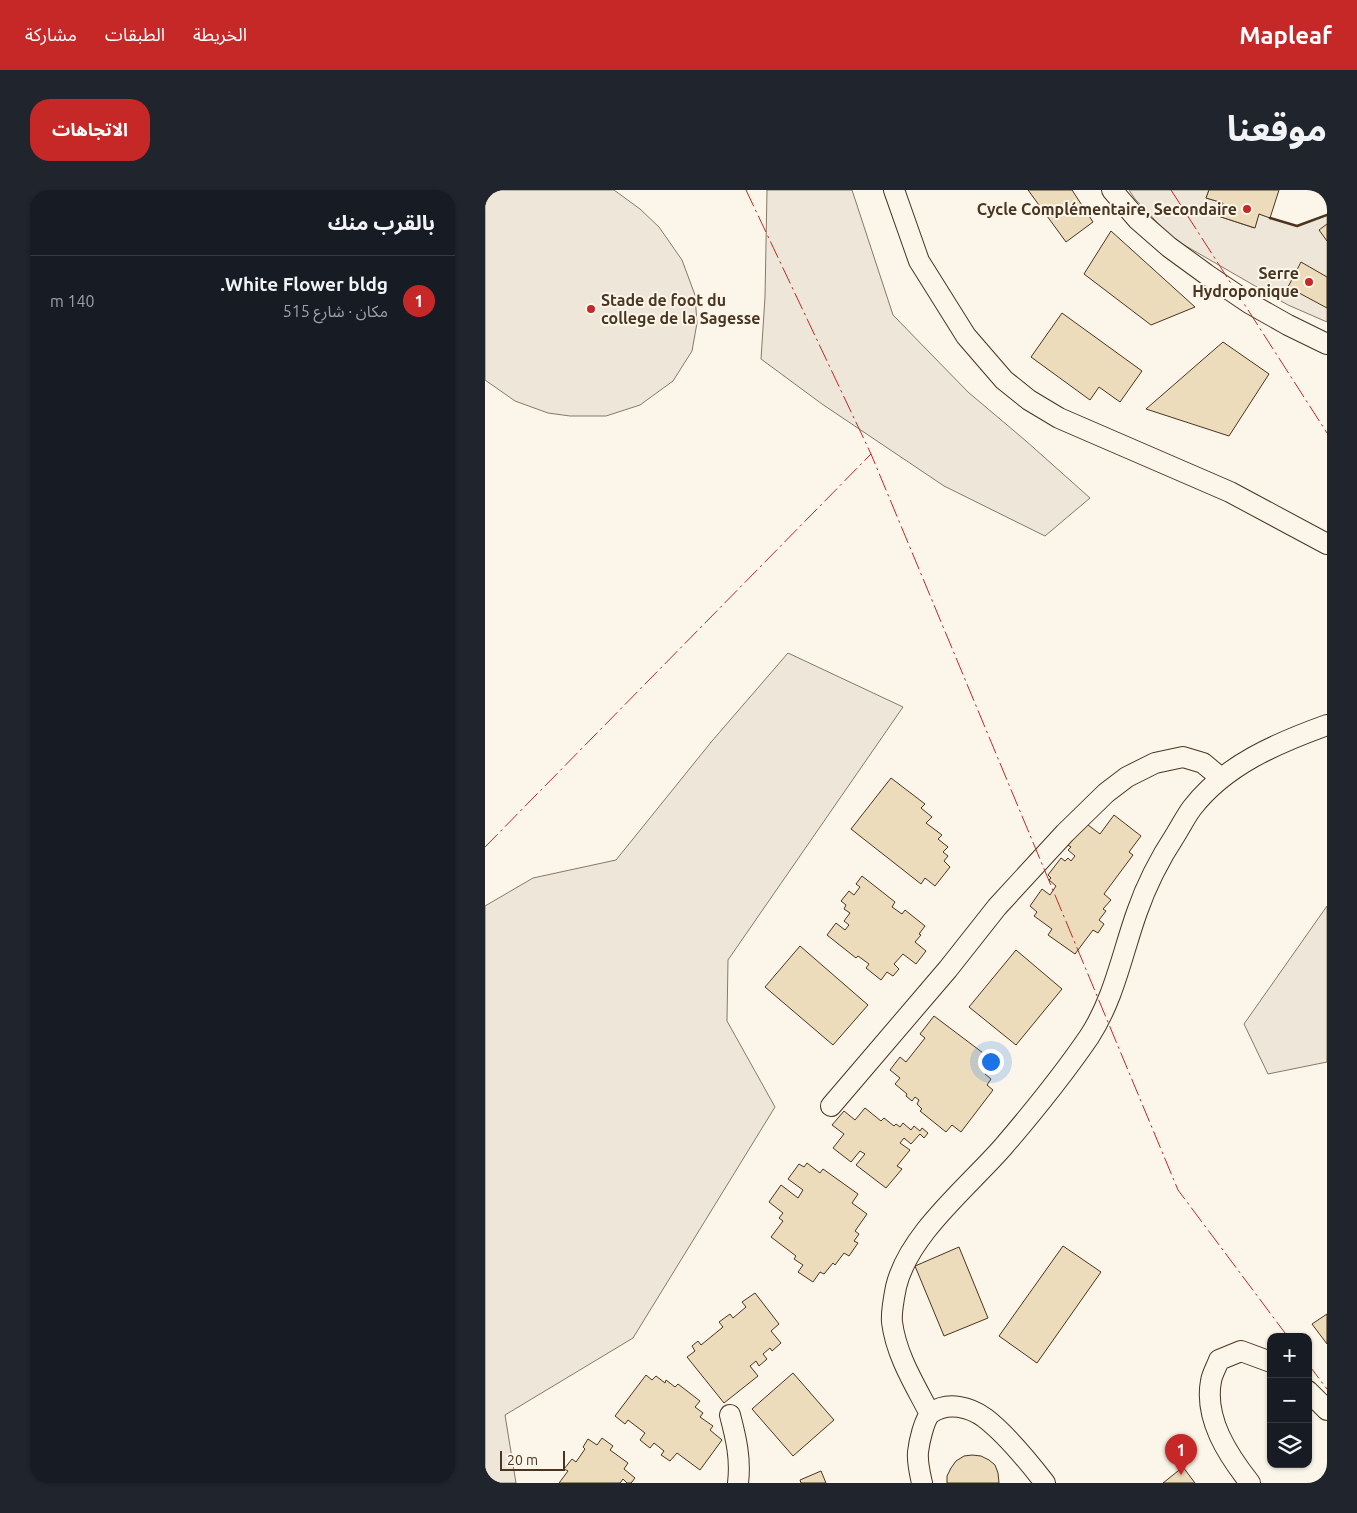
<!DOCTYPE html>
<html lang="ar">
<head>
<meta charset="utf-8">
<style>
	:root { --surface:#171b24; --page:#20242c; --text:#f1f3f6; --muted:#9ea1a6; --line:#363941; --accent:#c62828 }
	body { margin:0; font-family:Ubuntu,"Noto Sans Arabic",sans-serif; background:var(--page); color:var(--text); direction:rtl }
	.controls { position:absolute; right:15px; bottom:15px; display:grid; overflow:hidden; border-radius:10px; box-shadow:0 1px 4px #0004 }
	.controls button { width:45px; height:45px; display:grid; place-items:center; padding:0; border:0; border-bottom:1px solid var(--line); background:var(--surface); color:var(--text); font:25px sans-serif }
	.scale { position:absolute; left:15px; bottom:12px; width:65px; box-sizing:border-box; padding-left:5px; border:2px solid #4a3520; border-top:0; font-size:14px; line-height:18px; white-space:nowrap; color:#4a3520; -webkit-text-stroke:4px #fbf6e9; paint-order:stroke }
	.you { position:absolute; left:505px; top:871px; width:18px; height:18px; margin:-12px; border:4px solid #fff; border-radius:50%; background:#1a73e8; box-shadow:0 0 0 8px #1a73e833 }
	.badge { display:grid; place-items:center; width:32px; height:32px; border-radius:50%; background:var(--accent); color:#fff; font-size:16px; font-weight:700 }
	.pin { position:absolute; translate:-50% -41px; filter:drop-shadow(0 1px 2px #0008) }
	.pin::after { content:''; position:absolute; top:26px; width:18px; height:15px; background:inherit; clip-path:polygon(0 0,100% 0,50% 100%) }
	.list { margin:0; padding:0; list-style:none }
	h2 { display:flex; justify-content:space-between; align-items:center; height:65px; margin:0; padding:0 20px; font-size:21px }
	h2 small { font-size:16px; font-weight:400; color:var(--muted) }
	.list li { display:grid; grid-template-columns:32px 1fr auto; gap:15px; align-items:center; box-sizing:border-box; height:90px; padding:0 20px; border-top:1px solid var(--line) }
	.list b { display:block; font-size:19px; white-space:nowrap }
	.list p { margin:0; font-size:16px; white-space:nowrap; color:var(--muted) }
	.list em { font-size:16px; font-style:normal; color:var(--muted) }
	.icon { flex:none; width:28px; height:28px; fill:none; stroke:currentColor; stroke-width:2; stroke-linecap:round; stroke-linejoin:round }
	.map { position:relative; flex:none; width:842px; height:1293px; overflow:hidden; direction:ltr; border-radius:20px }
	header { display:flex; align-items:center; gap:30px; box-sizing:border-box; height:70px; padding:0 25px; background:var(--accent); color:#fff }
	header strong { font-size:24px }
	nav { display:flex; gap:28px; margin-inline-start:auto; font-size:18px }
	.intro { display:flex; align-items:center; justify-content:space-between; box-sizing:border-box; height:120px; padding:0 30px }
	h1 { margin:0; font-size:35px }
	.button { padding:12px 22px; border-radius:20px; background:var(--accent); color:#fff; font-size:18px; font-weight:700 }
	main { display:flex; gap:30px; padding:0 30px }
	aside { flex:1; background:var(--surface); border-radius:20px; box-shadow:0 1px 4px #0004 }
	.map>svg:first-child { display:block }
	.green { fill:#ede6d9; stroke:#887966 }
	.building { fill:#ecdcbc; stroke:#4a3520 }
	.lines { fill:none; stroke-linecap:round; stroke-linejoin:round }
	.minor-casing { stroke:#4a3520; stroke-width:22 }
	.minor { stroke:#fbf6e9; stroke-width:20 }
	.wall { stroke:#4a3520; stroke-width:2.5 }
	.power { stroke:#c62828; stroke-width:1; stroke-dasharray:18 4 2.5 4; stroke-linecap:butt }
	.poi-dot { fill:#c62828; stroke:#fbf6e9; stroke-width:2 }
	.labels { text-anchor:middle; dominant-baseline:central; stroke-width:4; stroke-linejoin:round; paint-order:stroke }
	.poi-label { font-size:16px; font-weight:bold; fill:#4a3520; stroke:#fbf6e9; text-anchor:end }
</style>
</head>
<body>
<header>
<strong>Mapleaf</strong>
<nav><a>الخريطة</a><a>الطبقات</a><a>مشاركة</a></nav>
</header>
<div class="intro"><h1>موقعنا</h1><a class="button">الاتجاهات</a></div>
<main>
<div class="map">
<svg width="842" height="1293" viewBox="0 0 842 1293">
	<rect width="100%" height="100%" fill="#fbf6e9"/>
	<path class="green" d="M0,0H129L155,19L174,37L197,70L210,105L212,133L207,161L188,191L155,215L121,226H85L63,223L30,211L0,190Z
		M282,0H367L408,125L483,202L541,251L605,308L560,346L459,296L337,214L276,169L280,107Z
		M644,0H724L721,8L738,13L733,26L769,38L774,24L812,36L842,25V132L803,115L687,48L650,9Z
		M303,463L418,517L243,770L242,831L290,917L148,1148L20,1225L31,1293H0V716L48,688L131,670L227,551Z
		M842,716V872L783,884L759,834Z"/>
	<path class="building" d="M543,0H587L608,32L581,52Z
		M724,0H794L785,28L774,24L770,38L733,26L738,13L721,8Z
		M842,34V51L834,40Z
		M626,41L710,117L666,135L599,84Z
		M816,72L842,87V118L803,97Z
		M577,123L657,181L635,212L614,197L605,210L546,167Z
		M738,152L784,184L744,246L661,219Z
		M406,588L440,614L436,618L447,627L441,633L457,645L453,649L463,657L458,662L463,666L459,671L465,677L450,696L440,688L436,694L366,639Z
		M629,625L656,646L644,662L648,665L619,704L626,710L618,719L621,721L614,730L619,734L613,743L608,740L590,764L563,745L567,739L549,726L552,722L545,716L557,699L565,705L571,696L564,690L566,688L563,685L576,668L580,671L583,668L586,671L590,666L583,660L586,657L581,654L594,637L598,640L603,635L615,644Z
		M377,686L410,712L407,717L417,724L420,720L440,736L434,744L436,745L430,752L441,761L431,774L418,764L409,774L414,779L408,786L402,782L396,790L381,778L384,774L373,766L371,768L342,745L351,733L360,740L364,735L359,731L365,723L359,719L361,715L356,711L364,701L369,705L375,697L371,694Z
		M315,756L383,815L348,855L280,797Z
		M531,760L577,799L531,855L484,817Z
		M449,826L510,872L500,884L506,889L502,895L508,900L476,942L467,935L461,942L435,921L437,919L432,914L434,910L430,907L427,911L421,906L422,904L410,894L415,888L405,880L415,867L421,872L440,848L435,844Z
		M380,918L396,931L399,928L409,936L411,934L415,937L418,933L426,940L429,936L435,941L437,938L443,943L439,948L435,944L426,954L419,948L415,953L425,960L412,976L417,979L401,998L371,975L380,964L375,961L366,972L348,958L359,944L347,935L359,921L370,930Z
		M322,973L335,983L338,979L373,1004L367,1013L382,1024L370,1041L374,1044L369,1051L373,1053L364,1066L359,1063L350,1075L348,1073L339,1084L335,1082L328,1092L313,1082L318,1075L309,1069L311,1066L286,1047L298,1031L294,1028L298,1023L284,1012L296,995L313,1008L318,1000L303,989L314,974L319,977Z
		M578,1056L616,1082L552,1173L514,1146Z
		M474,1057L503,1128L459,1146L430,1076Z
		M270,1103L294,1134L286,1141L296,1153L287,1161L285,1158L278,1164L282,1169L274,1176L271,1171L265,1176L273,1186L239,1213L202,1167L210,1161L207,1156L213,1151L216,1155L238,1137L234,1132L245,1124L248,1128L261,1117L257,1112Z
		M842,1124V1154L827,1134Z
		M308,1183L349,1230L308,1266L267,1219Z
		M161,1185L167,1190L171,1186L180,1193L181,1190L190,1197L193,1194L215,1211L210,1217L218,1223L215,1227L228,1236L225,1240L237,1250L215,1280L192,1263L185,1271L176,1265L179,1261L169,1253L165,1258L155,1250L160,1243L143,1230L140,1234L130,1226Z
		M117,1248L128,1256L125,1260L143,1273L139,1279L150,1288L146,1293H142L138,1289L135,1293H74L83,1281L79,1279L87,1269L91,1272L100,1259L98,1257L103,1249L112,1255Z
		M487,1265L496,1266L504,1270L510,1275L513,1283L514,1293H462V1286L466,1278L471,1271L479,1266Z
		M698,1277L710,1293H678Z
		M336,1281L341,1293H316L315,1290Z"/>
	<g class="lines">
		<defs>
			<path id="minor" d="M409,0L434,71L481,146L519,190L544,210L574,228L745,302L842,354
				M627,0L653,30L684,57L721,84L764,113L803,135L842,154
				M346,916L463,779L512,717L580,643L621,603L642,587L670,573L698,567L718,573L736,588
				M823,1201L842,1220
				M445,1224C430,1195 411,1165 407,1132C406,1122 409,1107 411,1097C423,1045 483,997 518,957C548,922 578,885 604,847C629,809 637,764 652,722C662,693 674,670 691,644C696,636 701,626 707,618C740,575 792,553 842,535
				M245,1225C251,1248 256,1269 253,1293
				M437,1293C435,1284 432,1272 433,1262C434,1253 439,1229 446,1223C463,1211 485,1217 500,1228C522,1245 543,1271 560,1293
				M765,1293C743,1265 719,1229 726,1191C727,1184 732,1176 734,1170L756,1161L786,1172"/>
		</defs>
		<use href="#minor" class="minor-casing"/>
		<use href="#minor" class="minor"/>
		<path class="wall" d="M785,28L812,36L842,25"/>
		<path class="power" d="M261,0L386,264L693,1000L803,1147
			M686,0L842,243
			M0,657L386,264
			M823,1174L842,1199"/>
	</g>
	<g class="poi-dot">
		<circle cx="762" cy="19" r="5"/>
		<circle cx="824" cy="92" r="5"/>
		<circle cx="106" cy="119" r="5"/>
	</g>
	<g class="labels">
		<g class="poi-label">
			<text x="752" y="19">Cycle Complémentaire, Secondaire</text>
			<text x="814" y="83">Serre<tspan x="814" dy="18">Hydroponique</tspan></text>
			<text x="116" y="110" text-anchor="start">Stade de foot du<tspan x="116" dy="18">college de la Sagesse</tspan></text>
		</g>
	</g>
</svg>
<div class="controls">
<button>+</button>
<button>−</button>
<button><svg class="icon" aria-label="layers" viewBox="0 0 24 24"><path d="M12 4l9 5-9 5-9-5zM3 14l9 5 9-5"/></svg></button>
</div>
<div class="scale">20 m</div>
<div class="you"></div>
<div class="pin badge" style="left:696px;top:1285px">1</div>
</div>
<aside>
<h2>بالقرب منك<small></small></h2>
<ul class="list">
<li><span class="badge">1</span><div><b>White Flower bldg.</b><p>مكان · شارع 515</p></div><em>140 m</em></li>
</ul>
</aside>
</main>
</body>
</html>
